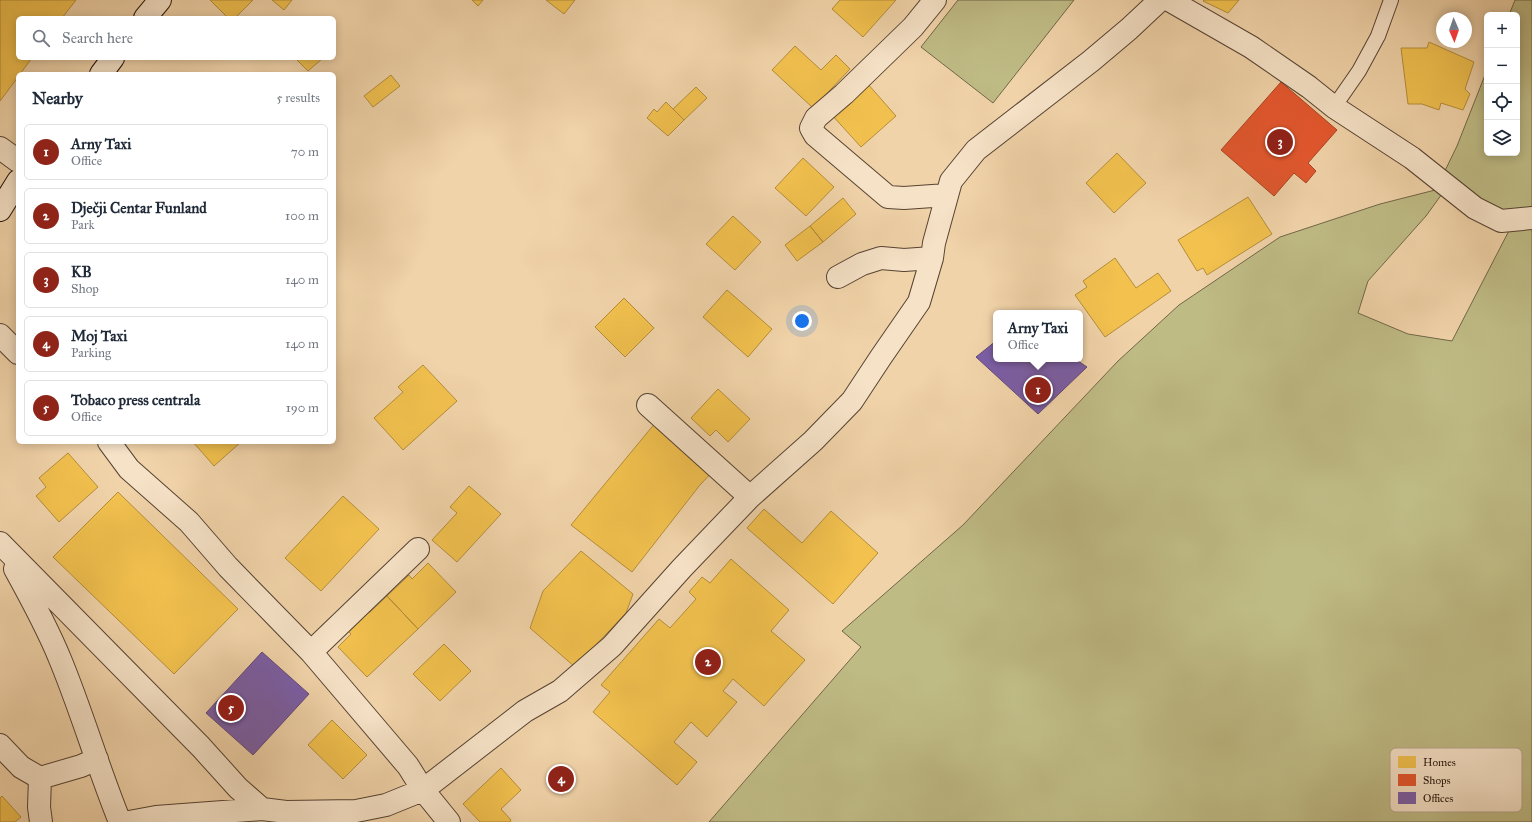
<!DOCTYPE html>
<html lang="en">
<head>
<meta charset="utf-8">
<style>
	:root { --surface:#fff; --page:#f6f6f7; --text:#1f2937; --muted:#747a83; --line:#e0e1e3; --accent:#8f2418 }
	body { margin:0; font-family:"IM FELL Great Primer",serif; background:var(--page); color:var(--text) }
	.controls { position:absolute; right:12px; top:12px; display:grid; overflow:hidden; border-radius:6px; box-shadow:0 2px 10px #0003 }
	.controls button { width:36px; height:36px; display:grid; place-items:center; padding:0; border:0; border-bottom:1px solid var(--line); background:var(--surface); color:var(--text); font:20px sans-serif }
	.compass { position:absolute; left:1436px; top:12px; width:36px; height:36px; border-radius:50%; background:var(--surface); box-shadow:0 2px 10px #0003; rotate:178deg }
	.you { position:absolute; left:802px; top:321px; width:14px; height:14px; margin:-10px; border:3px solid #fff; border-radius:50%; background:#1a73e8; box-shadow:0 0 0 6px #1a73e833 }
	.badge { display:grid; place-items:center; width:26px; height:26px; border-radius:50%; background:var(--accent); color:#fff; font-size:13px; font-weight:700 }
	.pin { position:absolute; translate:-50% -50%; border:2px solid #fff; box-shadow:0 1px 4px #0006 }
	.popup { position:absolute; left:993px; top:310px; width:90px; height:52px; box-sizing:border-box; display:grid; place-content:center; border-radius:6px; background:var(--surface); filter:drop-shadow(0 1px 3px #0005); font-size:13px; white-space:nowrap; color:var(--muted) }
	.popup b { font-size:15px; color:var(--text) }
	.popup::after { content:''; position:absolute; left:50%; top:100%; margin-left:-8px; border:8px solid transparent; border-top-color:var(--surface) }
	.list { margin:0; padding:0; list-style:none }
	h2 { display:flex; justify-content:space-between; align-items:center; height:52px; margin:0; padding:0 16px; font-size:17px }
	h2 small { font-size:13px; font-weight:400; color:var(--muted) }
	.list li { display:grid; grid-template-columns:26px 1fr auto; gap:12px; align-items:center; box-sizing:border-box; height:56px; margin:0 8px 8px; padding:0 8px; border:1px solid var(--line); border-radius:6px }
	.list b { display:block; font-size:15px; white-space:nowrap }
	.list p { margin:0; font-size:13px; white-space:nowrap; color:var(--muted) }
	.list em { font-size:13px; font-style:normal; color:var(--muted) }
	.icon { flex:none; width:22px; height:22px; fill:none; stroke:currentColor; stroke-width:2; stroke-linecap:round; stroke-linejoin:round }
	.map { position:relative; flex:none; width:1532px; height:822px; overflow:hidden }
	.search { position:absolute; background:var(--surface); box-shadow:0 2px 10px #0003; left:16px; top:16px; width:320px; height:44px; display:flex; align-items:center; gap:10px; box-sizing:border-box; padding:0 14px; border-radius:6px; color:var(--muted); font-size:15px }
	.panel { position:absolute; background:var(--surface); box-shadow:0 2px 10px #0003; left:16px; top:72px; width:320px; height:372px; border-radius:6px }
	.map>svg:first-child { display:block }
	.green { fill:#bfbb85; stroke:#716748; fill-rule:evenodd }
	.homes { fill:#f2c14e; stroke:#b48d3a }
	.shops { fill:#e4572e; stroke:#aa4323 }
	.offices { fill:#7b5ea7; stroke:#614878 }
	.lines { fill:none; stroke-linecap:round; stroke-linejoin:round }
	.lane-casing { stroke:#564332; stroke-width:16 }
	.street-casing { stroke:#564332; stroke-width:24 }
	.secondary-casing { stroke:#23130a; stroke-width:24 }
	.lane { stroke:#f6e2c7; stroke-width:14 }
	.street { stroke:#f6e2c7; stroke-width:22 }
	.secondary { stroke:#f6e2c7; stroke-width:22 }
	.key { fill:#f6e2c7; stroke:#b7a48e; stroke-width:1 }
	.key-label { font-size:11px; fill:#23130a }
</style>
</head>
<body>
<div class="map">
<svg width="1532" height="822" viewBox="0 0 1532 822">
	<rect width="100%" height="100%" fill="#f1d3a9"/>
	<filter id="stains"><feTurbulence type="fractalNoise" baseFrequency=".005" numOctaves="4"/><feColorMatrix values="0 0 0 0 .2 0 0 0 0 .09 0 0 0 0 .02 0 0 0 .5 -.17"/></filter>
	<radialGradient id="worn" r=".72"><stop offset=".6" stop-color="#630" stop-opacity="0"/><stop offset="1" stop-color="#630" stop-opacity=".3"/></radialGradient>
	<path class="green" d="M958,0H1074L993,103L921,47Z
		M1515,0H1532V822H709L861,647L842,631L963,525L1118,361L1179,305L1280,237L1380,204L1447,187L1440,181L1457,146L1487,70V153H1517V15H1509ZM1447,187L1514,221L1452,341L1408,334L1358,313L1368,281L1426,216Z"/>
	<path class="homes" d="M0,0H76L62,18H18V58H32L20,74H18V77L0,101Z
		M210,0H253L235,18H228Z
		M272,0H292L284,10Z
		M472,0H483L478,6Z
		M546,0H575L564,14Z
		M840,0H896L863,37L832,9Z
		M1204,0H1239L1228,13L1203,1Z
		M1429,42L1474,62L1465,89L1470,94L1463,110L1441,103L1439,110L1422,104H1408L1401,48H1427Z
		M795,46L821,70L836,55L850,69L813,108L772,70Z
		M295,58H323L308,71Z
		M391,75L400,86L373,107L364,96Z
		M867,83L896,116L861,147L831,114Z
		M696,87L707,98L684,120L673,109Z
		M666,102L684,120L668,136L647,118L654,109L657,112Z
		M1117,153L1146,183L1114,213L1086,183Z
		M803,158L834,187L806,216L775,188Z
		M1248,197L1272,234L1207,275L1203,268L1197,271L1178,240Z
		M843,198L856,214L823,242L810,226Z
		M733,216L761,242L735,270L706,244Z
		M810,226L823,242L797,261L785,245Z
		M1115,258L1136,288L1158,273L1171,291L1105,337L1075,295L1087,287L1083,281Z
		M727,290L772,329L748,357L703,317Z
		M624,298L654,328L625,357L595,327Z
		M423,365L457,401L403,450L374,418L403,392L398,387Z
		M718,389L750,419L728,442L716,430L710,436L691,418Z
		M656,422L715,469L700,485L632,572L571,525Z
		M193,442H241L214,466Z
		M68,453L98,487L59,522L36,496L46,487L39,478Z
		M469,486L501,514L457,562L432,540L457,513L450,507Z
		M118,492L238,609L174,674L53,557Z
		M343,496L379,529L321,591L285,558Z
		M764,509L802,543L831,511L878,553L833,604L747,528Z
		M581,551L633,594L626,613L575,667L530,628L543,591Z
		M731,559L789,610L771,631L805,660L764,706L733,679L723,691L737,702L707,737L691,722L674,742L697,762L677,785L593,712L610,692L601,685L659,619L670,628L696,599L689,592L702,577L710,583Z
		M428,563L456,592L418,629L387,596L409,575L412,579Z
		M387,596L418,629L367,677L338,647L351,634L346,629L366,610L369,613Z
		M444,644L471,671L440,701L413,674Z
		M332,720L367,755L343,779L308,745Z
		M501,768L521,790L501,809L511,820L510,822H480L463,804Z
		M2,796L21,817L15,822H0V798Z"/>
	<path class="shops" d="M1281,82L1337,130L1308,163L1316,171L1306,183L1294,173L1274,196L1221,150Z"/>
	<path class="offices" d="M996,341V359H1075L1087,367L1038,414L976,357Z
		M262,652L309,694L253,755L206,713Z"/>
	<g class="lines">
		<defs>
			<path id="lane" d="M1334,107L1359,71L1378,36L1391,0"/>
			<path id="street" d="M935,0L913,27L844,94L816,118L811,128L815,135L888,197L904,198L947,195
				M1169,0L1251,47L1309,87L1334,107L1412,158L1475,208L1501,221L1532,218
				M0,148L18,161
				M838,277L862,264L881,258L904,260L932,258
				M0,335L18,353
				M648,405L750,497
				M109,442L129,469L189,522L228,567L311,652L408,766L423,790L449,822
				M0,543L201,747L238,788L262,809L286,812L356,811L386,805L423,790L525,711L560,691L612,646L682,568L750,497L813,441L852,401L881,357L919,302L932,258L934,243L951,181L976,150L1091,61L1129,29L1160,0
				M15,569C31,598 47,627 60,659C82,712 98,768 120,822
				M311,652L418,549
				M0,745L21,767L40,778L39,807L41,822
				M40,778L81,766L97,759
				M129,822L156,817L262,809"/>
			<path id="secondary" d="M145,18L160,0
				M101,74L113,58
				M0,210L18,181"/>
		</defs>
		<use href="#lane" class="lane-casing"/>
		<use href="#street" class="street-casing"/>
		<use href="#secondary" class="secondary-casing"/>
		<use href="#lane" class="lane"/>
		<use href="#street" class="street"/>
		<use href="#secondary" class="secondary"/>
	</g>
	<rect x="1390" y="748" width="132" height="64" rx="6" class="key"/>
	<rect x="1398" y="756" width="18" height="12" fill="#f2c14e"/>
	<rect x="1398" y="774" width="18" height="12" fill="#e4572e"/>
	<rect x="1398" y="792" width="18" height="12" fill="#7b5ea7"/>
	<g class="key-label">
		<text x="1423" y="766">Homes</text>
		<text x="1423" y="784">Shops</text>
		<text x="1423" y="802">Offices</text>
	</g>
	<rect width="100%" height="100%" filter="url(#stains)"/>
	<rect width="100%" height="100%" fill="url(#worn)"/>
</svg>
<div class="controls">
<button>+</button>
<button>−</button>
<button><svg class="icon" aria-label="locate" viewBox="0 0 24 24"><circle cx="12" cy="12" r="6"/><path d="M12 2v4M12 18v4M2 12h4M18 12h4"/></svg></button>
<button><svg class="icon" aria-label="layers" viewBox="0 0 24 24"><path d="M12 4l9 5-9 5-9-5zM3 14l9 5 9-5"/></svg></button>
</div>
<svg class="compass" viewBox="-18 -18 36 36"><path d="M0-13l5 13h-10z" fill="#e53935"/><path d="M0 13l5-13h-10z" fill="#747a83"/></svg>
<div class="you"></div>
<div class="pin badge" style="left:1038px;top:390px">1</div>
<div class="popup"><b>Arny Taxi</b>Office</div>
<div class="pin badge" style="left:708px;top:662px">2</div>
<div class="pin badge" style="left:1280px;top:142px">3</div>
<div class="pin badge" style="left:561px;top:779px">4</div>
<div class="pin badge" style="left:231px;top:708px">5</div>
<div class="search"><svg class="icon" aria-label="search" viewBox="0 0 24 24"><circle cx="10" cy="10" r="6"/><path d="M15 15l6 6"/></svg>Search here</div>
<section class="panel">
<h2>Nearby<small>5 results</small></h2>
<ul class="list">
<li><span class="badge">1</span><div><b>Arny Taxi</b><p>Office</p></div><em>70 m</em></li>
<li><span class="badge">2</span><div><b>Dječji Centar Funland</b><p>Park</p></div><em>100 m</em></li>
<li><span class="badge">3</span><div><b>KB</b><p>Shop</p></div><em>140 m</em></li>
<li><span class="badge">4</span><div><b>Moj Taxi</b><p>Parking</p></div><em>140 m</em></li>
<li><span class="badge">5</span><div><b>Tobaco press centrala</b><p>Office</p></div><em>190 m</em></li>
</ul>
</section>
</div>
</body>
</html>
